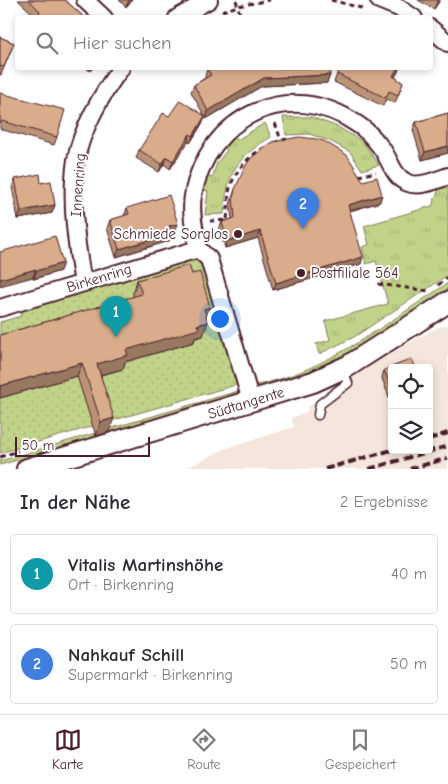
<!DOCTYPE html>
<html lang="de">
<head>
<meta charset="utf-8">
<style>
	:root { --surface:#fff; --page:#f7f7f7; --text:#2b2b33; --muted:#7c7c81; --line:#e1e1e2; --accent:#4a1f2b }
	body { margin:0; font-family:"Comic Neue",sans-serif; background:var(--page); color:var(--text) }
	.controls { position:absolute; right:15px; bottom:15px; display:grid; overflow:hidden; border-radius:5px; box-shadow:0 2px 8px #0003 }
	.controls button { width:45px; height:45px; display:grid; place-items:center; padding:0; border:0; border-bottom:1px solid var(--line); background:var(--surface); color:var(--text); font:25px sans-serif }
	.scale { position:absolute; left:15px; bottom:12px; width:135px; box-sizing:border-box; padding-left:5px; border:2px solid #4a1f2b; border-top:0; font-size:14px; line-height:18px; white-space:nowrap; color:#4a1f2b; -webkit-text-stroke:4px #fff; paint-order:stroke }
	.you { position:absolute; left:219px; top:318px; width:18px; height:18px; margin:-12px; border:4px solid #fff; border-radius:50%; background:#1a73e8; box-shadow:0 0 0 8px #1a73e833 }
	.badge { display:grid; place-items:center; width:32px; height:32px; border-radius:50%; background:var(--accent); color:#fff; font-size:16px; font-weight:700 }
	.pin { position:absolute; translate:-50% -41px; filter:drop-shadow(0 1px 2px #0008) }
	.pin::after { content:''; position:absolute; top:26px; width:18px; height:15px; background:inherit; clip-path:polygon(0 0,100% 0,50% 100%) }
	.list { margin:0; padding:0; list-style:none }
	h2 { display:flex; justify-content:space-between; align-items:center; height:65px; margin:0; padding:0 20px; font-size:21px }
	h2 small { font-size:16px; font-weight:400; color:var(--muted) }
	.list li { display:grid; grid-template-columns:32px 1fr auto; gap:15px; align-items:center; box-sizing:border-box; height:80px; margin:0 10px 10px; padding:0 10px; border:1px solid var(--line); border-radius:5px }
	.list b { display:block; font-size:19px; white-space:nowrap }
	.list p { margin:0; font-size:16px; white-space:nowrap; color:var(--muted) }
	.list em { font-size:16px; font-style:normal; color:var(--muted) }
	.icon { flex:none; width:28px; height:28px; fill:none; stroke:currentColor; stroke-width:2; stroke-linecap:round; stroke-linejoin:round }
	.map { position:relative; flex:none; width:448px; height:469px; overflow:hidden }
	.search { position:absolute; background:var(--surface); box-shadow:0 2px 8px #0003; left:15px; right:15px; top:15px; height:55px; display:flex; align-items:center; gap:12px; box-sizing:border-box; padding:0 18px; border-radius:5px; color:var(--muted); font-size:19px }
	.sheet { height:245px; background:var(--surface) }
	nav { display:flex; justify-content:space-around; align-items:center; box-sizing:border-box; height:70px; border-top:1px solid var(--line); background:var(--surface); font-size:14px; color:var(--muted) }
	nav a { display:grid; justify-items:center; gap:2px }
	nav .on { color:var(--accent) }
	.map>svg:first-child { display:block }
	.built { fill:#f4e6dc; fill-rule:evenodd }
	.grass { fill:url(#grass-tufts); stroke:#85795a }
	.park { fill:url(#park-dots); stroke:#85795a }
	.lines { fill:none; stroke-linecap:round; stroke-linejoin:round }
	.service-casing { stroke:#4a1f2b; stroke-width:11 }
	.minor-casing { stroke:#4a1f2b; stroke-width:20 }
	.tertiary-casing { stroke:#4a1f2b; stroke-width:24 }
	.path { stroke:#4a1f2b; stroke-width:3; stroke-dasharray:5 4; stroke-linecap:butt }
	.service { stroke:#fff; stroke-width:8 }
	.minor { stroke:#fff; stroke-width:16 }
	.tertiary { stroke:#fff; stroke-width:20 }
	.rail { stroke:#4a1f2b; stroke-width:4; stroke-dasharray:8 4; stroke-linecap:butt }
	.wall { fill:#bb9478; stroke:#4a1f2b }
	.shaded-wall { fill:#987861; stroke:#4a1f2b }
	.building { fill:#d9ac8b; stroke:#4a1f2b }
	.poi-dot { fill:#4a1f2b; stroke:#fff; stroke-width:2 }
	.labels { text-anchor:middle; dominant-baseline:central; stroke-width:4; stroke-linejoin:round; paint-order:stroke }
	.street-label { font-size:15px; fill:#4a1f2b; stroke:#fff }
	.poi-label { font-size:15px; fill:#4a1f2b; stroke:#fff; text-anchor:end }
</style>
</head>
<body>
<div class="map">
<svg width="448" height="469" viewBox="0 0 448 469">
	<defs>
		<pattern id="grass-tufts" width="24" height="20" patternUnits="userSpaceOnUse" patternTransform="scale(1.25)"><rect width="24" height="20" fill="#c0d389"/><path d="M3 7l-1-3M5 7V3M7 7l1-3M15 17l-1-3M17 17v-4M19 17l1-3" fill="none" stroke="#a6b576"/></pattern>
		<pattern id="park-dots" width="8" height="8" patternUnits="userSpaceOnUse" patternTransform="scale(1.25)"><rect width="8" height="8" fill="#c0d389"/><path d="M2 2h.1M6 6h.1" fill="none" stroke="#a6b576" stroke-width="1.8" stroke-linecap="round"/></pattern>
	</defs>
	<rect width="100%" height="100%" fill="#fff"/>
	<filter id="ink" filterUnits="userSpaceOnUse"><feTurbulence type="fractalNoise" baseFrequency=".02" numOctaves="2"/><feDisplacementMap in="SourceGraphic" scale="10" xChannelSelector="R" yChannelSelector="G"/><feConvolveMatrix kernelMatrix="1 2 1 2 8 2 1 2 1" color-interpolation-filters="sRGB"/></filter>
	<g filter="url(#ink)">
		<path class="built" d="M448,325V469H185L224,449L294,427L291,418L308,411L307,408L337,382L438,327ZM392,368H429V450H392Z"/>
		<path class="grass" d="M283,117H311L338,127L363,142L379,165L362,170L350,152L330,141L309,134L286,135Z
			M265,123L271,137C236,158 227,173 224,214L205,215L208,191L202,190L205,176L212,178L217,163L227,150L223,146L233,135L237,140Z
			M448,185V275L354,337L319,354L316,344L330,340L325,321L388,304L376,261L366,264L362,247L369,245L364,226L432,206L439,189Z
			M448,283V289L356,351L335,363L314,371L265,387L256,385C326,372 389,321 448,283Z
			M238,391L236,395L230,399L0,465V461Z"/>
		<path class="park" d="M198,259L204,264L239,384L0,453V322L21,316L20,311Z"/>
		<g class="lines">
			<defs>
				<path id="service" d="M318,415L320,404L348,383L342,369"/>
				<path id="minor" d="M85,0L104,18
					M379,0L399,8L414,18
					M177,18L209,0
					M430,28L448,43
					M83,283C76,245 70,198 76,160C81,130 103,92 121,68
					M0,308L198,249
					M251,401L209,259L198,249C195,233 190,212 193,196C207,116 289,77 357,124C365,129 373,137 379,145C390,157 392,177 408,183C419,188 437,180 448,176"/>
				<path id="tertiary" d="M27,469L313,382L348,366L448,302"/>
			</defs>
			<use href="#service" class="service-casing"/>
			<use href="#minor" class="minor-casing"/>
			<use href="#tertiary" class="tertiary-casing"/>
			<path class="path" d="M236,0L241,18
				M331,0L365,9
				M222,11L238,6L270,0
				M275,123L281,140
				M274,143L281,140L289,139
				M358,176L376,172
				M210,221L227,220C228,211 228,201 229,192C233,172 249,155 266,147
				M378,284L429,291
				M438,285L448,278
				M0,457L18,451"/>
			<use href="#service" class="service"/>
			<use href="#minor" class="minor"/>
			<use href="#tertiary" class="tertiary"/>
			<path class="rail" d="M429,439L448,433
				M325,469L392,450
				M369,469L448,446
				M410,469L448,458"/>
		</g>
		<path class="wall" d="M18,0H65L85,18H37Z
			M119,0H132L126,7Z
			M418,0H440L434,9Z
			M0,37L14,43L1,75H0Z
			M86,68H93L90,71Z
			M207,69L330,75L327,83L262,86L206,119L205,118L202,124L190,143L188,142L170,169L164,164L159,172L136,158L139,150L169,116L204,115L191,92L194,85L205,78V77Z
			M398,72L395,77L403,83L400,91L395,103L386,99L383,106L334,82L337,74Z
			M0,93L57,137L54,145L0,129Z
			M448,113V153L422,160L413,130L416,122Z
			M15,179L41,183L55,205L52,213L18,219L12,187Z
			M363,181L380,202L350,211L361,264L273,290L258,238L225,248L219,229L222,222L232,219L230,205L235,189Z
			M127,208L175,232L171,233L169,241L116,257L107,228L110,220L124,216Z
			M0,252L60,271L34,279L33,277Z
			M192,274L210,307L206,317L203,336L195,338L194,342L125,362L123,369L101,375L109,432L96,436L77,376L0,398V335L133,297V294L137,280Z
			M392,368V396L389,397L382,378L384,370Z"/>
		<path class="shaded-wall" d="M129,0H132L126,7Z
			M438,0H440L434,9L437,2Z
			M398,68H399L398,72L391,83L393,76Z
			M330,75L327,83L262,86L206,119L208,111L264,78Z
			M205,116L202,124L190,143L193,136Z
			M190,134L188,142L170,169L173,161Z
			M448,146V153L422,160L425,152Z
			M167,157L164,164L159,172L162,164Z
			M382,195L380,202L346,212L348,205Z
			M55,205L52,213L18,219L21,211Z
			M178,224L175,232L167,234L169,226Z
			M260,231L258,238L225,248L227,241Z
			M172,234L169,241L116,257L119,249Z
			M363,257L361,264L273,290L276,283Z
			M63,263L60,271L34,279L36,271Z
			M36,269L33,277L0,286V279Z
			M210,307L205,321L204,309Z
			M208,322L203,336L195,338L194,342L125,362L123,369L92,377L97,364L126,350Z
			M82,363L77,376L0,398V386Z
			M392,390V396L389,397Z
			M114,418L109,432L96,436L101,422Z"/>
		<path class="building" d="M29,0H65L85,18H44L39,12L40,11Z
			M0,37L14,43L4,67L0,66Z
			M210,68H330V75L264,78L208,111L194,85L211,75L207,69Z
			M340,68H398L393,76L403,83L398,95L389,91L386,98L337,74Z
			M0,93L65,110L57,137L2,121L1,123H0Z
			M180,100L205,116L193,136L190,134L173,161L167,157L162,164L139,150L163,113L169,116Z
			M448,113V146L425,152L416,122Z
			M299,137L316,139L324,141L347,155L363,181L377,177L382,195L348,205L363,257L276,283L260,231L227,241L222,222L235,218L233,198L235,189L246,165L251,158L265,147L273,142Z
			M40,174L41,183L51,181L55,205L21,211L15,179Z
			M169,195L178,224L169,226L172,234L119,249L110,220L129,214L127,208Z
			M55,236L63,263L36,271V269L0,279V252Z
			M189,265L192,274L200,272L210,307L204,309L208,322L197,325L199,329L126,350L128,355L97,364L114,418L101,422L82,363L0,386V335L142,294L137,280Z
			M412,359L416,368H392V389L384,370Z"/>
	</g>
	<g class="poi-dot">
		<circle cx="238" cy="234" r="5"/>
		<circle cx="301" cy="273" r="5"/>
	</g>
	<g class="labels">
		<g class="street-label">
			<text transform="translate(78 185) rotate(-86)">Innenring</text>
			<text transform="translate(99 278) rotate(-17)">Birkenring</text>
			<text transform="translate(246 403) rotate(-17)">Südtangente</text>
		</g>
		<g class="poi-label">
			<text x="228" y="234">Schmiede Sorglos</text>
			<text x="311" y="273" text-anchor="start">Postfiliale 564</text>
		</g>
	</g>
</svg>
<div class="controls">
<button><svg class="icon" aria-label="locate" viewBox="0 0 24 24"><circle cx="12" cy="12" r="6"/><path d="M12 2v4M12 18v4M2 12h4M18 12h4"/></svg></button>
<button><svg class="icon" aria-label="layers" viewBox="0 0 24 24"><path d="M12 4l9 5-9 5-9-5zM3 14l9 5 9-5"/></svg></button>
</div>
<div class="scale">50 m</div>
<div class="you"></div>
<div class="pin badge" style="left:116px;top:337px;background:#0f9aa8">1</div>
<div class="pin badge" style="left:303px;top:229px;background:#3f7fe0">2</div>
<div class="search"><svg class="icon" aria-label="search" viewBox="0 0 24 24"><circle cx="10" cy="10" r="6"/><path d="M15 15l6 6"/></svg>Hier suchen</div>
</div>
<section class="sheet">
<h2>In der Nähe<small>2 Ergebnisse</small></h2>
<ul class="list">
<li><span class="badge" style="background:#0f9aa8">1</span><div><b>Vitalis Martinshöhe</b><p>Ort · Birkenring</p></div><em>40 m</em></li>
<li><span class="badge" style="background:#3f7fe0">2</span><div><b>Nahkauf Schill</b><p>Supermarkt · Birkenring</p></div><em>50 m</em></li>
</ul>
</section>
<nav>
<a class="on"><svg class="icon" aria-label="map" viewBox="0 0 24 24"><path d="M3 6l6-2 6 2 6-2v14l-6 2-6-2-6 2zM9 4v14M15 6v14"/></svg>Karte</a>
<a><svg class="icon" aria-label="directions" viewBox="0 0 24 24"><path d="M12 3l9 9-9 9-9-9zM9 14v-3h6M13 9l2 2-2 2"/></svg>Route</a>
<a><svg class="icon" aria-label="saved" viewBox="0 0 24 24"><path d="M7 4h10v16l-5-4-5 4z"/></svg>Gespeichert</a>
</nav>
</body>
</html>
